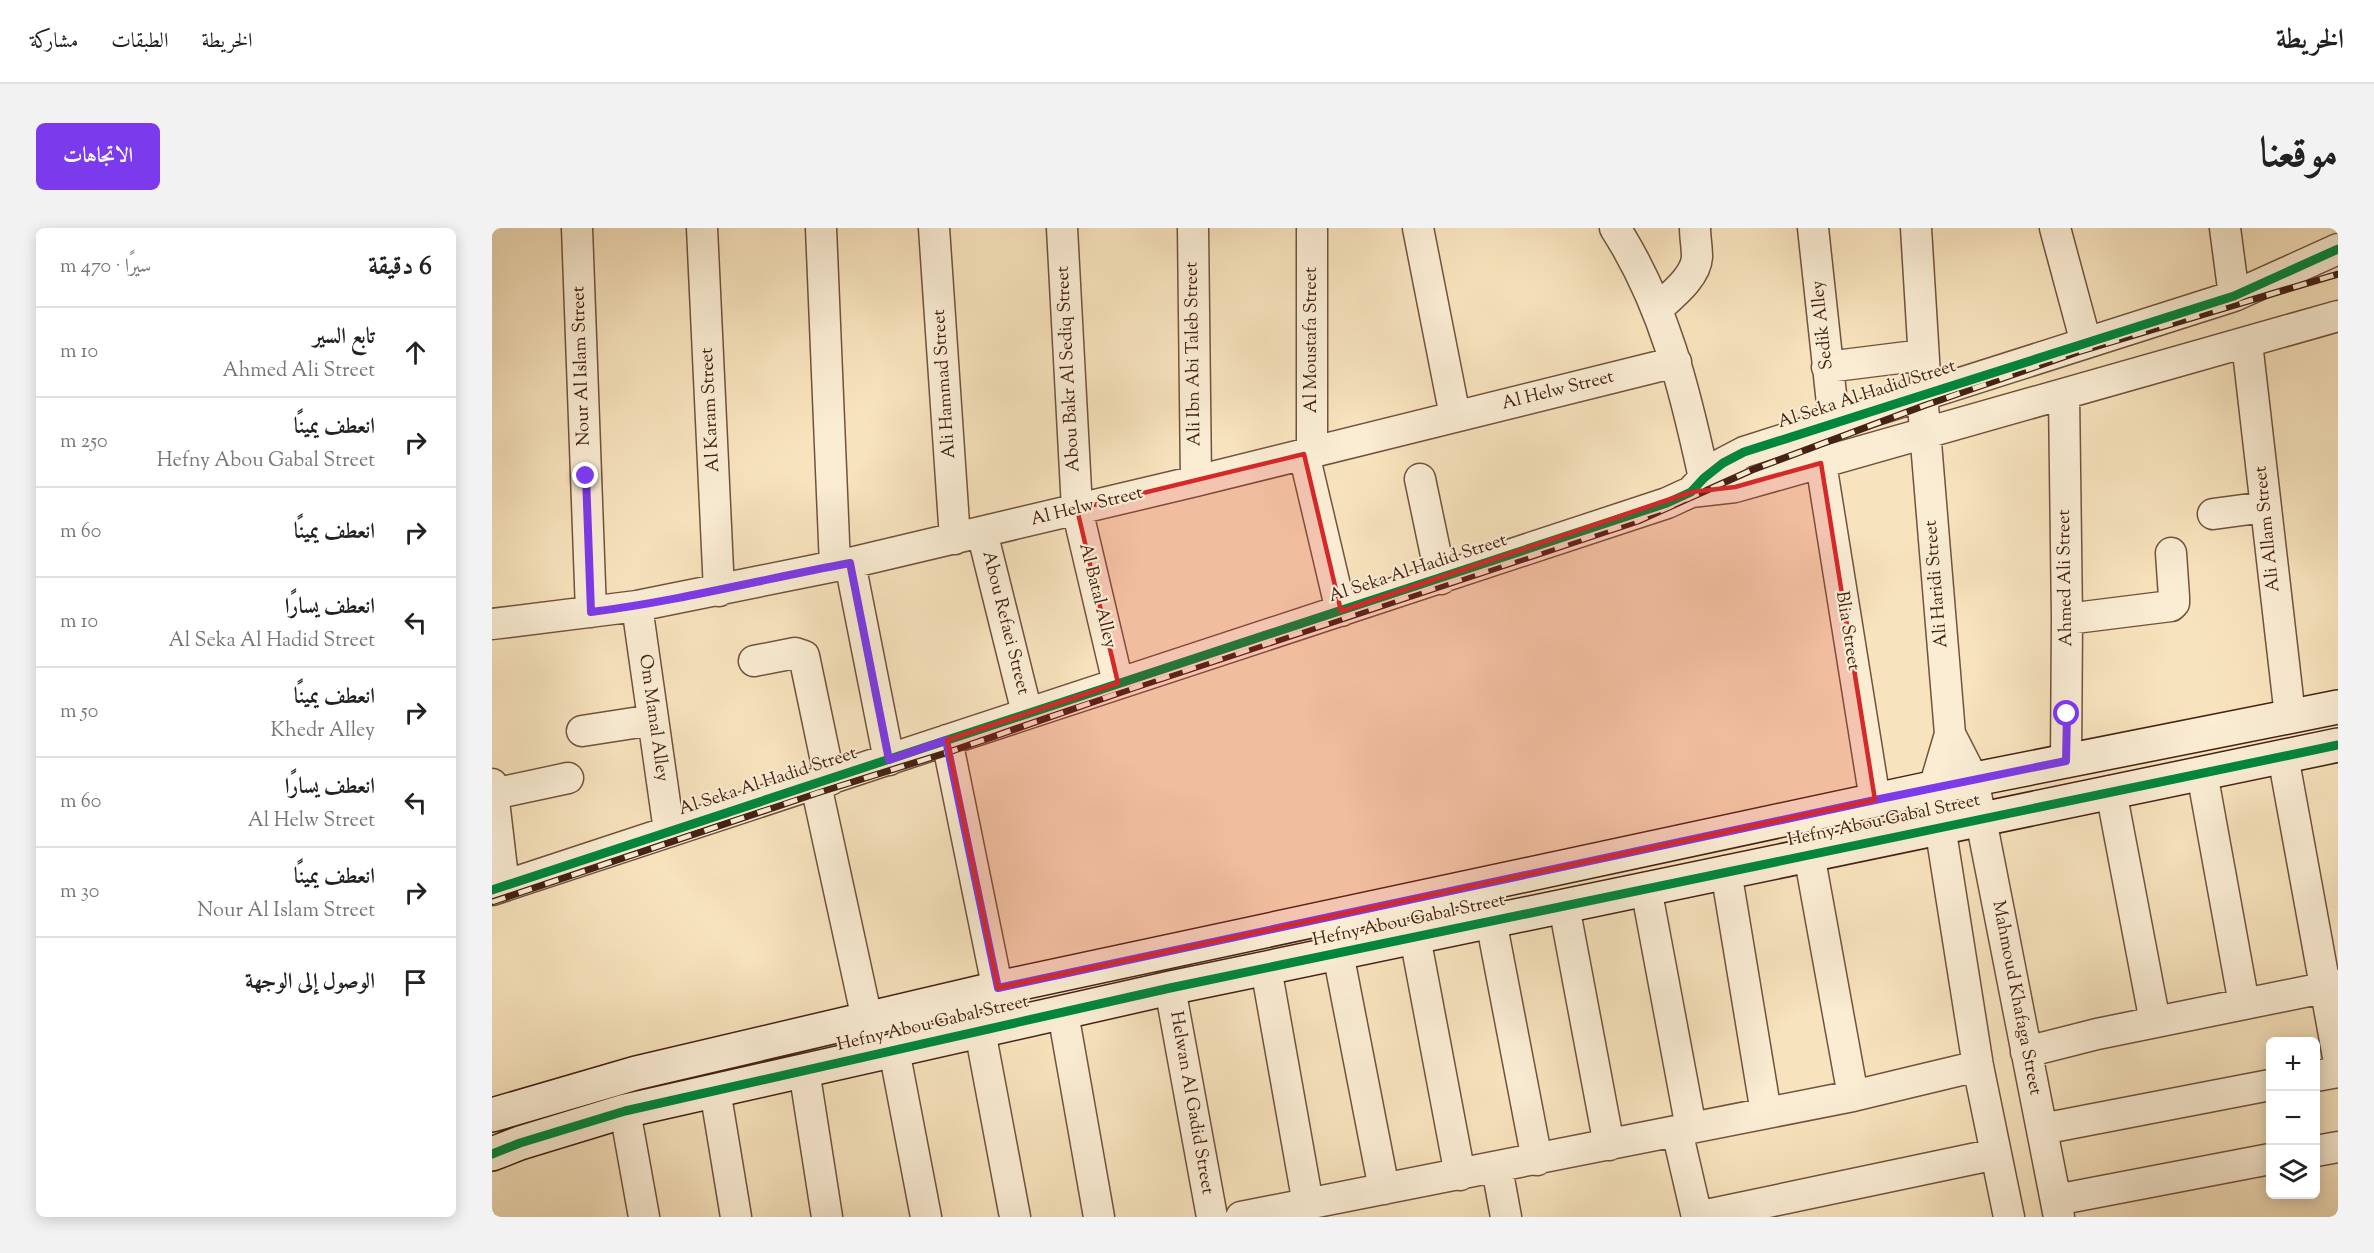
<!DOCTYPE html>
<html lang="ar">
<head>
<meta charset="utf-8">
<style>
	:root { --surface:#fff; --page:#f2f2f2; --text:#222; --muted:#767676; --line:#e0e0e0; --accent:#7c3aed }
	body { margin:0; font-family:"Sorts Mill Goudy",Amiri,serif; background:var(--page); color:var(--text); direction:rtl }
	.controls { position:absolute; right:18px; bottom:18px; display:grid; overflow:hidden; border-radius:9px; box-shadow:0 3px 15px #0003 }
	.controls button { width:54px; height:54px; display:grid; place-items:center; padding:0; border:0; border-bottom:2px solid var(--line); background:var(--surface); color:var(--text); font:30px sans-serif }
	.stop { position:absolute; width:18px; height:18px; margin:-14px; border:4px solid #7c3aed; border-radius:50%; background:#fff }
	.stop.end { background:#7c3aed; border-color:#fff; box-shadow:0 2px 6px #0008 }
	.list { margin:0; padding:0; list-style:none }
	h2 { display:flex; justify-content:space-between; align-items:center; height:78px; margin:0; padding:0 24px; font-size:26px }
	h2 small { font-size:20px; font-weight:400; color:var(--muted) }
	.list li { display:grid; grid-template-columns:39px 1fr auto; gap:18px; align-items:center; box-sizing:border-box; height:90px; padding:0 24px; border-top:2px solid var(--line) }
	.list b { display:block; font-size:22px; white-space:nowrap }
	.list p { margin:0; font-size:20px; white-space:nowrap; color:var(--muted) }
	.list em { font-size:20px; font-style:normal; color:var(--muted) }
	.icon { flex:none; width:33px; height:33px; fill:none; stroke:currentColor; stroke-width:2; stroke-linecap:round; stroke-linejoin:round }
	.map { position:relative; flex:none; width:1846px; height:989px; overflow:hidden; direction:ltr; border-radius:9px }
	header { display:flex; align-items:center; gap:36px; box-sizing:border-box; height:84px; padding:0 30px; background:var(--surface); border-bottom:2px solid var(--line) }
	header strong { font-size:28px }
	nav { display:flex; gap:33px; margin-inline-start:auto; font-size:21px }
	.intro { display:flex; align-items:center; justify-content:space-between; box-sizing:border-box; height:144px; padding:0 36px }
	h1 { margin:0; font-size:42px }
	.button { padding:15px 27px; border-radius:9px; background:var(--accent); color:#fff; font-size:21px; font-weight:700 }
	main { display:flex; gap:36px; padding:0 36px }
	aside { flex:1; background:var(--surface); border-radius:9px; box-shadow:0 3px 15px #0003 }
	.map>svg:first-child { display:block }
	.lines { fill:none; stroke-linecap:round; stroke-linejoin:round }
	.street-casing { stroke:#72523e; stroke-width:33 }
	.secondary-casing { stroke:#452114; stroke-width:36 }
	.street { stroke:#faedd4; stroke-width:30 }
	.secondary { stroke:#faedd4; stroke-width:33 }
	.rail-casing { stroke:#452114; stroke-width:7 }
	.rail { stroke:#faedd4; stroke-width:4.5; stroke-dasharray:14; stroke-linecap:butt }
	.cycleway-casing { stroke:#faedd4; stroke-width:13 }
	.cycleway { stroke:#00873e; stroke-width:9 }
	.route { stroke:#7c3aed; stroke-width:8 }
	.marked { fill:#d62828; fill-opacity:0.2; stroke:#d62828; stroke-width:4.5; stroke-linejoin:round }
	.labels { text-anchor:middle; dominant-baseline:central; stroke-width:4.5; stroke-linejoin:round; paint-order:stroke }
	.street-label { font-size:18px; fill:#452114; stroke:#faedd4 }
</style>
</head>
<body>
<header>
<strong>الخريطة</strong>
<nav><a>الخريطة</a><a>الطبقات</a><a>مشاركة</a></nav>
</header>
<div class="intro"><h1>موقعنا</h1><a class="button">الاتجاهات</a></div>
<main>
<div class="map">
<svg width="1846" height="989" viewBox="0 0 1846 989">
	<rect width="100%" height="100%" fill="#f7e3bd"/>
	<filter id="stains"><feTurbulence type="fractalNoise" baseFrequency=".00333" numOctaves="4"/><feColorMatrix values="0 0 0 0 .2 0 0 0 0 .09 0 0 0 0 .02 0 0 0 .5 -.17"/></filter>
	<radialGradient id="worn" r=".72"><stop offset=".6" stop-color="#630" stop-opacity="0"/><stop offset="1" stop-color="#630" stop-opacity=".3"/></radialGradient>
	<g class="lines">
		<defs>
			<path id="street" d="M85,0L99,384
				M210,0L227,363
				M329,0L343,338
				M442,0L463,311
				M570,0L585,281L626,455
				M701,0L704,253
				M926,0L963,188
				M1123,0C1172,76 1193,162 1212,250
				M1321,0L1342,194
				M1424,0L1434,165L1431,178L1458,506L1442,560L1486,838L1517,989
				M1563,0L1594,115
				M1733,0L1742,68
				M1165,81C1179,68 1204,49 1205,29C1205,19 1203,9 1203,0
				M1755,115L1798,488
				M1335,139L1431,127
				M1572,167L1575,391L1574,533
				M820,223V0
				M812,226L849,383
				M1329,235L1383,572
				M928,251L949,351
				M1199,264L1243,259L1846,88
				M1721,286L1773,279
				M490,304L535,485
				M358,335L397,532
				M145,378L177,603
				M1575,391L1679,378L1682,375V369L1679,325
				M0,396L145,378L358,335L704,253L1184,134
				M262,433L303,425L312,428L338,552
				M90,503L161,492
				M1458,506L1481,551L1567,989
				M455,512L513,797
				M1791,528L1846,829
				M1710,545L1752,776
				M0,556L12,658
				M324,557L375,791
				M1619,563L1663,794
				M1,566L76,550
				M1317,626L1361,868
				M1234,643L1274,885
				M992,656L1045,932
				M1154,660L1199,900
				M0,662L1175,275L1199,264L1212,250L1231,235L1252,224L1742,68L1846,21
				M1072,678L1117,917
				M923,709L968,947
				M846,725L892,961
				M774,740L816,976
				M678,760L720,989
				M571,785L607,989
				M488,803L523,989
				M402,822L434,989
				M1534,824L1605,806L1846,757
				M312,842L335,989
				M1824,848L1846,844
				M223,862L244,989
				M133,883L152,989
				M1550,901L1778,857
				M1185,903L1205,989
				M1824,923L1846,919
				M1005,940L1014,989
				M1564,972L1778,931
				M749,989L1361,868L1486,838
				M1205,989L1504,926"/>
			<path id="secondary" d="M0,887L144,845L506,760L1463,555L1846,479
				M0,926L28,915L133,883L678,760L1846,517"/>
		</defs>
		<use href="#street" class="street-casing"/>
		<use href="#secondary" class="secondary-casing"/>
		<use href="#street" class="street"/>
		<use href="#secondary" class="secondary"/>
		<defs>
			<path id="rail" d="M0,674L325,565L457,524L644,459L1146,293L1260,242L1431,178L1586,124L1846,46"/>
		</defs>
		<use href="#rail" class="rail-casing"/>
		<use href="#rail" class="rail"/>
		<defs>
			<path id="cycleway" d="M0,662L1175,275L1199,264L1212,250L1231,235L1252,224L1742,68L1846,21
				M0,926L28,915L133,883L678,760L1846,517"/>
		</defs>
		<use href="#cycleway" class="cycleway-casing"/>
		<use href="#cycleway" class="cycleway"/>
	</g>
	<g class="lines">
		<path class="route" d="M94,248L99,384C187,373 271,351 358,335L397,532L454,512L506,760L1383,572L1574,533L1575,486"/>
	</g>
	<path class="marked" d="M812,226L849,383L1199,264L1243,259L1329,235L1383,572L506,760L455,512L626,455L585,281Z"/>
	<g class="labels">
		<g class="street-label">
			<text transform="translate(1331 97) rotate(-96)">Sedik Alley</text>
			<text transform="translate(820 112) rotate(-90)">Al Moustafa Street</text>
			<text transform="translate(702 126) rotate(-91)">Ali Ibn Abi Taleb Street</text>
			<text transform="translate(90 138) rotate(-92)">Nour Al Islam Street</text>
			<text transform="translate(577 141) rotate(-93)">Abou Bakr Al Sediq Street</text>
			<text transform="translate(453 156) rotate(-94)">Ali Hammad Street</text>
			<text transform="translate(1066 163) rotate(-14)">Al Helw Street</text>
			<text transform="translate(1375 167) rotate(-18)">Al Seka Al Hadid Street</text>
			<text transform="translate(219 182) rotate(-93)">Al Karam Street</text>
			<text transform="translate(595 279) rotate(-14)">Al Helw Street</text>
			<text transform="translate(1776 301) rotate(-96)">Ali Allam Street</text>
			<text transform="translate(926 341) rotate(-18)">Al Seka Al Hadid Street</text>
			<text transform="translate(1574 350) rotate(-91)">Ahmed Ali Street</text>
			<text transform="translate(1445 356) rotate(-95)">Ali Haridi Street</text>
			<text transform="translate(605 368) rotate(76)">Al Batal Alley</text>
			<text transform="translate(513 395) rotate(76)">Abou Refaei Street</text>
			<text transform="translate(1355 403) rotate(81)">Blia Street</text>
			<text transform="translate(161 490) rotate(82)">Om Manal Alley</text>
			<text transform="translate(276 554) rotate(-18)">Al Seka Al Hadid Street</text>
			<text transform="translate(1392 593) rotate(-12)">Hefny Abou Gabal Street</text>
			<text transform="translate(917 693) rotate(-12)">Hefny Abou Gabal Street</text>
			<text transform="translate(1524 770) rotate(79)">Mahmoud Khafaga Street</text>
			<text transform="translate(441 796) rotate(-13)">Hefny Abou Gabal Street</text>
			<text transform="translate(699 875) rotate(80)">Helwan Al Gadid Street</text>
		</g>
	</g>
	<rect width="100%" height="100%" filter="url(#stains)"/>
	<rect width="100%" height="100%" fill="url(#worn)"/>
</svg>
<div class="controls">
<button>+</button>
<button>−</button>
<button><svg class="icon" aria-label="layers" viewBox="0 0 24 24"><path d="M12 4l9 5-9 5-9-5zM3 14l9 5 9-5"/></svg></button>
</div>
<div class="stop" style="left:1575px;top:486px"></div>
<div class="stop end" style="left:94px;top:248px"></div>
</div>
<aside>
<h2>6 دقيقة<small>سيرًا · 470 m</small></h2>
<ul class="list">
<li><svg class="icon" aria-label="ahead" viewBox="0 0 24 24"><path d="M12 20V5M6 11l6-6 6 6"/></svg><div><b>تابع السير</b><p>Ahmed Ali Street</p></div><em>10 m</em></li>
<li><svg class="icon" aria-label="right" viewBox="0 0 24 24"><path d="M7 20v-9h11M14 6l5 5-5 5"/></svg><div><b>انعطف يمينًا</b><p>Hefny Abou Gabal Street</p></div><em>250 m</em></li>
<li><svg class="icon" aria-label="right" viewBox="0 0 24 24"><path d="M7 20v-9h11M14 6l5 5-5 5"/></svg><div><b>انعطف يمينًا</b></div><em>60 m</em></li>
<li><svg class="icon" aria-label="left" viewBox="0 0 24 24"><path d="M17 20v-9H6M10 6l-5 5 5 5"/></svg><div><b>انعطف يسارًا</b><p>Al Seka Al Hadid Street</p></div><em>10 m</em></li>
<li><svg class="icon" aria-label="right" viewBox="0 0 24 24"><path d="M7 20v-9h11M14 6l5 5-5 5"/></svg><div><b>انعطف يمينًا</b><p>Khedr Alley</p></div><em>50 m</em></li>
<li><svg class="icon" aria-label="left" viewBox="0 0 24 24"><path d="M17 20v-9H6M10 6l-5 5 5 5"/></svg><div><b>انعطف يسارًا</b><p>Al Helw Street</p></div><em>60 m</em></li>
<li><svg class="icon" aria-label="right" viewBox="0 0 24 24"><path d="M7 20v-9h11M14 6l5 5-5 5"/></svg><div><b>انعطف يمينًا</b><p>Nour Al Islam Street</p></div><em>30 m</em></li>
<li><svg class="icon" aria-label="arrive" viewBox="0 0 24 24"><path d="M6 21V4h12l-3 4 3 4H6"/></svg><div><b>الوصول إلى الوجهة</b></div></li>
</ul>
</aside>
</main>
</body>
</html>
